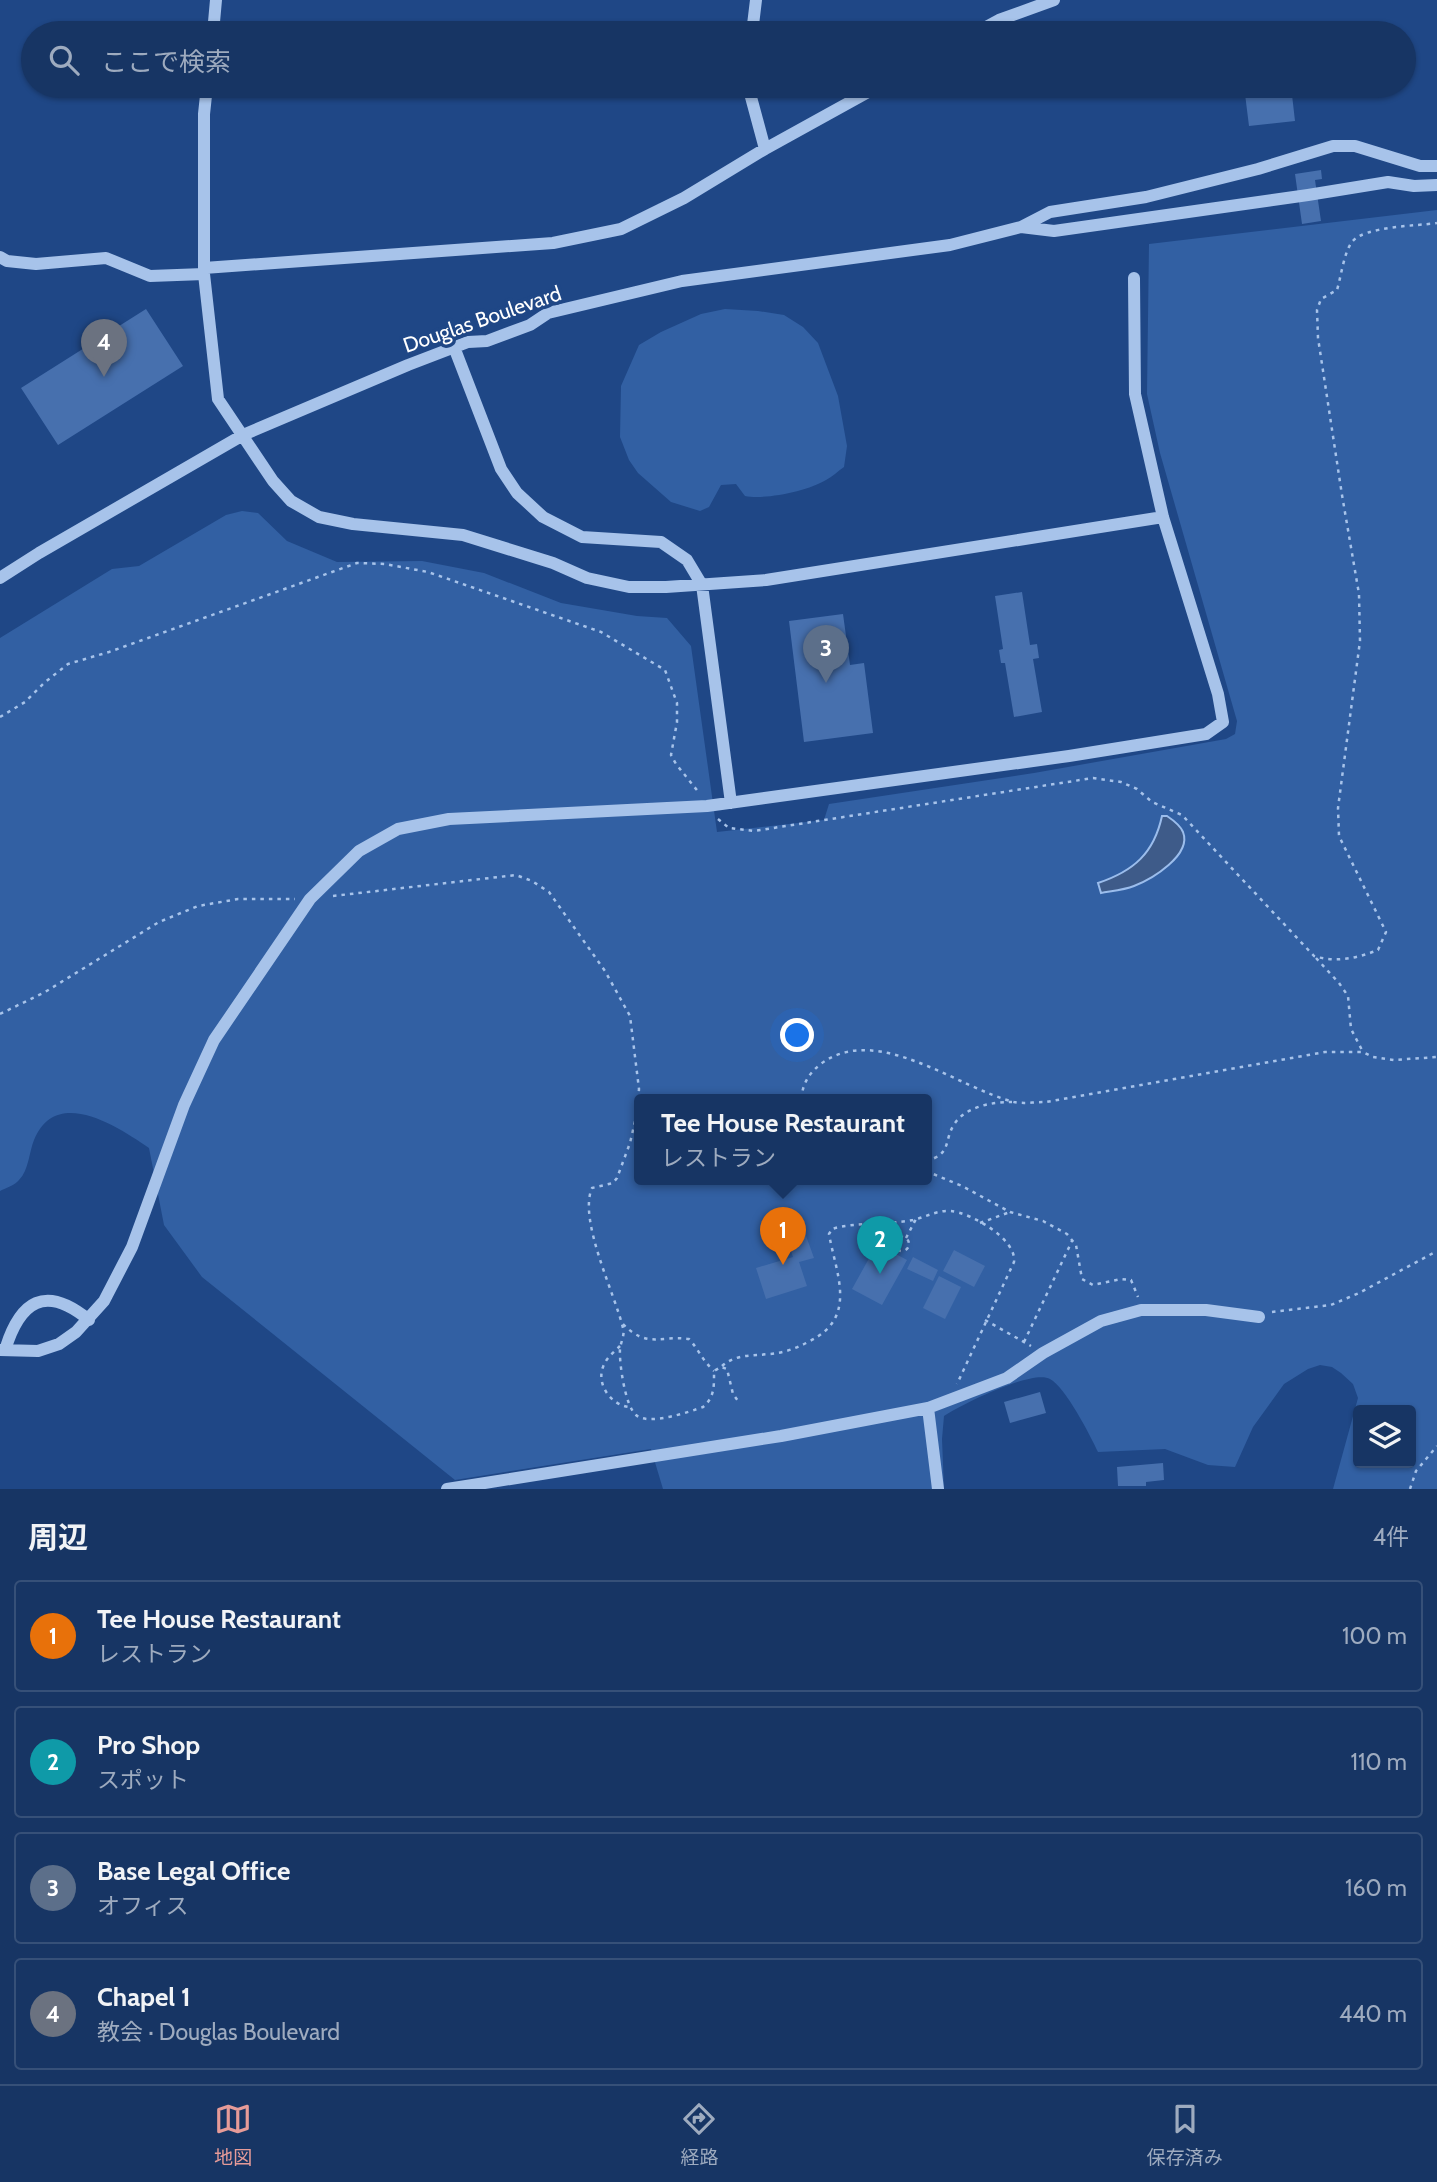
<!DOCTYPE html>
<html lang="ja">
<head>
<meta charset="utf-8">
<style>
	:root { --surface:#173564; --page:#24406d; --text:#f1f3f6; --muted:#9eabbf; --line:#365078; --accent:#e69b98 }
	body { margin:0; font-family:Cabin,"Noto Sans JP",sans-serif; background:var(--page); color:var(--text) }
	.controls { position:absolute; right:21px; bottom:21px; display:grid; overflow:hidden; border-radius:7px; box-shadow:0 2px 5px #0004 }
	.controls button { width:63px; height:63px; display:grid; place-items:center; padding:0; border:0; border-bottom:2px solid var(--line); background:var(--surface); color:var(--text); font:35px sans-serif }
	.you { position:absolute; left:798px; top:1036px; width:24px; height:24px; margin:-18px; border:5px solid #fff; border-radius:50%; background:#1a73e8; box-shadow:0 0 0 10px #1a73e833 }
	.badge { display:grid; place-items:center; width:46px; height:46px; border-radius:50%; background:var(--accent); color:#fff; font-size:23px; font-weight:700 }
	.pin { position:absolute; translate:-50% -58px; filter:drop-shadow(0 2px 4px #0008) }
	.pin::after { content:''; position:absolute; top:37px; width:24px; height:21px; background:inherit; clip-path:polygon(0 0,100% 0,50% 100%) }
	.popup { position:absolute; left:634px; top:1094px; width:298px; height:91px; box-sizing:border-box; display:grid; place-content:center; border-radius:7px; background:var(--surface); filter:drop-shadow(0 2px 5px #0005); font-size:23px; white-space:nowrap; color:var(--muted) }
	.popup b { font-size:26px; color:var(--text) }
	.popup::after { content:''; position:absolute; left:50%; top:100%; margin-left:-14px; border:14px solid transparent; border-top-color:var(--surface) }
	.list { margin:0; padding:0; list-style:none }
	h2 { display:flex; justify-content:space-between; align-items:center; height:91px; margin:0; padding:0 28px; font-size:30px }
	h2 small { font-size:23px; font-weight:400; color:var(--muted) }
	.list li { display:grid; grid-template-columns:46px 1fr auto; gap:21px; align-items:center; box-sizing:border-box; height:112px; margin:0 14px 14px; padding:0 14px; border:2px solid var(--line); border-radius:7px }
	.list b { display:block; font-size:26px; white-space:nowrap }
	.list p { margin:0; font-size:23px; white-space:nowrap; color:var(--muted) }
	.list em { font-size:23px; font-style:normal; color:var(--muted) }
	.icon { flex:none; width:38px; height:38px; fill:none; stroke:currentColor; stroke-width:2; stroke-linecap:round; stroke-linejoin:round }
	.map { position:relative; flex:none; width:1437px; height:1489px; overflow:hidden }
	.search { position:absolute; background:var(--surface); box-shadow:0 2px 5px #0004; left:21px; right:21px; top:21px; height:77px; display:flex; align-items:center; gap:18px; box-sizing:border-box; padding:0 24px; border-radius:38px; color:var(--muted); font-size:26px }
	.sheet { height:595px; background:var(--surface) }
	nav { display:flex; justify-content:space-around; align-items:center; box-sizing:border-box; height:98px; border-top:2px solid var(--line); background:var(--surface); font-size:19px; color:var(--muted) }
	nav a { display:grid; justify-items:center; gap:4px }
	nav .on { color:var(--accent) }
	.map>svg:first-child { display:block }
	.green { fill:#3260a3; fill-rule:evenodd }
	.water { fill:#3e5b89; stroke:#9bbdec; stroke-width:2 }
	.building { fill:#4770ae }
	.lines { fill:none; stroke-linecap:round; stroke-linejoin:round }
	.path { stroke:#a7c3ea; stroke-width:2.5; stroke-dasharray:3.5 5; stroke-linecap:butt }
	.minor { stroke:#a7c3ea; stroke-width:12 }
	.labels { text-anchor:middle; dominant-baseline:central; stroke-width:7; stroke-linejoin:round; paint-order:stroke }
	.street-label { font-size:21px; fill:#fff; stroke:#1f4786 }
</style>
</head>
<body>
<div class="map">
<svg width="1437" height="1489" viewBox="0 0 1437 1489">
	<rect width="100%" height="100%" fill="#1f4786"/>
	<path class="green" d="M1437,210V1489H1333L1358,1398L1353,1384L1341,1373L1332,1367L1320,1365L1308,1369L1284,1384L1253,1427L1235,1467L1208,1465L1165,1449L1098,1452C1090,1435 1066,1388 1050,1379C1032,1369 961,1405 944,1416L942,1439L944,1489H663L651,1449L455,1480L202,1277L164,1225L149,1148C117,1126 56,1086 34,1140C29,1152 29,1170 19,1180C15,1185 6,1188 0,1191V638L112,569L139,566L226,515L242,511L258,513L287,541L337,562L422,561L484,573L561,603L637,616L667,618L691,646L717,832L824,820L829,804L1034,773L1226,739L1235,734L1237,721L1160,453L1147,394L1149,244ZM640,1099H926V1179H640ZM1358,1410H1411V1463H1358Z
		M725,309L758,311L784,315L803,327L818,343L838,396L847,446L844,467C838,471 832,477 826,480C808,491 765,500 745,496L736,484L721,485L709,507L700,511L671,502L638,473L629,460L620,437L621,386L639,345L661,332L701,314Z"/>
	<path class="water" d="M1162,816H1167C1173,820 1180,825 1183,832C1192,855 1152,879 1134,886C1124,890 1112,891 1101,893L1098,883C1134,871 1154,853 1162,816Z"/>
	<path class="building" d="M1244,86H1291L1295,121L1249,126Z
		M1321,170L1322,179L1315,180L1321,221L1302,224L1295,174Z
		M146,309L183,366L58,445L21,388Z
		M1022,592L1030,645L1037,644L1039,658L1033,659L1042,712L1014,717L1005,663H1001L999,650L1003,649L995,596Z
		M843,614L850,665L864,663L873,733L804,742L789,621Z
		M805,1233L814,1258L799,1262L807,1286L766,1299L756,1268L793,1257L787,1239Z
		M877,1244L907,1260L882,1305L852,1289Z
		M954,1250L985,1266L974,1287L943,1271Z
		M913,1257L938,1270L933,1281L907,1269Z
		M939,1276L961,1287L945,1319L923,1308Z
		M1040,1392L1046,1413L1010,1423L1004,1402Z
		M1163,1463L1164,1480L1146,1482V1486H1118L1117,1467Z"/>
	<g class="lines">
		<path class="path" d="M0,717L25,702L44,683L68,664L109,652L357,563L385,564L428,572L601,632L665,670L677,703V722L671,755L676,764L700,794
			M718,819L729,828L754,831L1093,778L1121,782L1137,789L1152,802L1182,815L1314,956C1335,963 1358,958 1378,950L1386,932L1339,836L1338,808L1360,641L1359,594L1342,495L1318,338L1317,310L1321,299L1337,290C1341,277 1344,252 1352,242C1364,226 1417,226 1437,223
			M333,896L516,875L532,881L549,892L605,971L630,1016L639,1089L637,1113L630,1143L617,1178L613,1183L592,1188C578,1220 615,1294 623,1328C625,1335 621,1341 620,1349C619,1362 625,1406 636,1415C648,1426 689,1412 703,1407C715,1397 714,1385 714,1371L721,1367L727,1369L733,1394L738,1401
			M1316,958L1339,983L1348,996L1351,1029L1363,1052
			M0,1014L45,992L159,922L198,906L238,899H295
			M801,1099C803,1083 809,1073 822,1063C878,1023 958,1088 1014,1102C1023,1104 1036,1102 1046,1102L1325,1052H1363L1373,1057L1394,1060L1437,1057
			M926,1161C953,1154 943,1140 955,1123C967,1106 993,1102 1012,1102
			M926,1171L962,1186L1010,1212L1043,1221L1067,1234L1076,1245L1082,1279L1093,1285L1121,1279L1131,1280L1138,1297
			M980,1223L1010,1212
			M895 1244a7 7 0 1 1 14 0a7 7 0 1 1-14 0Z
			M906,1238L916,1219
			M1272,1312L1331,1305L1359,1293L1437,1251
			M985,1320L1031,1346
			M623,1324C647,1349 661,1335 689,1339C699,1350 702,1360 714,1371
			M1024,1342L1072,1241
			M620,1346C614,1352 606,1358 603,1367C596,1385 612,1406 630,1407
			M722,1366C736,1354 751,1356 769,1354C784,1353 797,1348 810,1341C858,1317 836,1274 829,1234L832,1229C853,1222 889,1225 913,1220C926,1217 937,1210 951,1211C971,1213 1017,1239 1014,1262L957,1384
			M1410,1489L1416,1471L1437,1446"/>
		<path class="minor" d="M213,33L216,0
			M752,33L756,0
			M975,33L999,20L1054,0
			M207,86L204,114V274L218,399L273,481L291,501L319,517L353,524L463,535L553,563L587,578L629,587H666L766,580L1163,517
			M748,86L765,149
			M1021,227L1054,231L1308,195L1388,182L1414,186L1437,185
			M0,257L7,261L36,264L106,258L150,276L204,274
			M204,268L553,243L621,229L684,198L765,149L879,86
			M454,347L501,469L517,493L543,517L582,537L661,542L687,560L702,585L731,803
			M0,578L39,553L243,435L408,365L468,342L487,341L530,325L548,313L682,281L950,245L1021,227L1050,212L1146,197L1258,169L1333,146H1355L1420,166H1437
			M0,1350L38,1351L59,1344L76,1332L104,1301L132,1247L184,1105L214,1040L310,899L359,851L398,829L449,819L707,806L1069,756L1206,734L1223,722L1218,694L1163,517L1135,394L1134,278
			M5,1350C20,1301 45,1284 89,1320
			M928,1408L938,1489
			M447,1489L781,1436L928,1408L1007,1378L1043,1353L1101,1321L1141,1310H1206L1259,1317"/>
	</g>
	<g class="labels">
		<g class="street-label">
			<text transform="translate(482 319) rotate(-19)">Douglas Boulevard</text>
		</g>
	</g>
</svg>
<div class="controls">
<button><svg class="icon" aria-label="layers" viewBox="0 0 24 24"><path d="M12 4l9 5-9 5-9-5zM3 14l9 5 9-5"/></svg></button>
</div>
<div class="you"></div>
<div class="pin badge" style="left:783px;top:1265px;background:#e8710a">1</div>
<div class="popup"><b>Tee House Restaurant</b>レストラン</div>
<div class="pin badge" style="left:880px;top:1274px;background:#0f9aa8">2</div>
<div class="pin badge" style="left:826px;top:683px;background:#5c6f8a">3</div>
<div class="pin badge" style="left:104px;top:377px;background:#6b7280">4</div>
<div class="search"><svg class="icon" aria-label="search" viewBox="0 0 24 24"><circle cx="10" cy="10" r="6"/><path d="M15 15l6 6"/></svg>ここで検索</div>
</div>
<section class="sheet">
<h2>周辺<small>4件</small></h2>
<ul class="list">
<li><span class="badge" style="background:#e8710a">1</span><div><b>Tee House Restaurant</b><p>レストラン</p></div><em>100 m</em></li>
<li><span class="badge" style="background:#0f9aa8">2</span><div><b>Pro Shop</b><p>スポット</p></div><em>110 m</em></li>
<li><span class="badge" style="background:#5c6f8a">3</span><div><b>Base Legal Office</b><p>オフィス</p></div><em>160 m</em></li>
<li><span class="badge" style="background:#6b7280">4</span><div><b>Chapel 1</b><p>教会 · Douglas Boulevard</p></div><em>440 m</em></li>
</ul>
</section>
<nav>
<a class="on"><svg class="icon" aria-label="map" viewBox="0 0 24 24"><path d="M3 6l6-2 6 2 6-2v14l-6 2-6-2-6 2zM9 4v14M15 6v14"/></svg>地図</a>
<a><svg class="icon" aria-label="directions" viewBox="0 0 24 24"><path d="M12 3l9 9-9 9-9-9zM9 14v-3h6M13 9l2 2-2 2"/></svg>経路</a>
<a><svg class="icon" aria-label="saved" viewBox="0 0 24 24"><path d="M7 4h10v16l-5-4-5 4z"/></svg>保存済み</a>
</nav>
</body>
</html>
